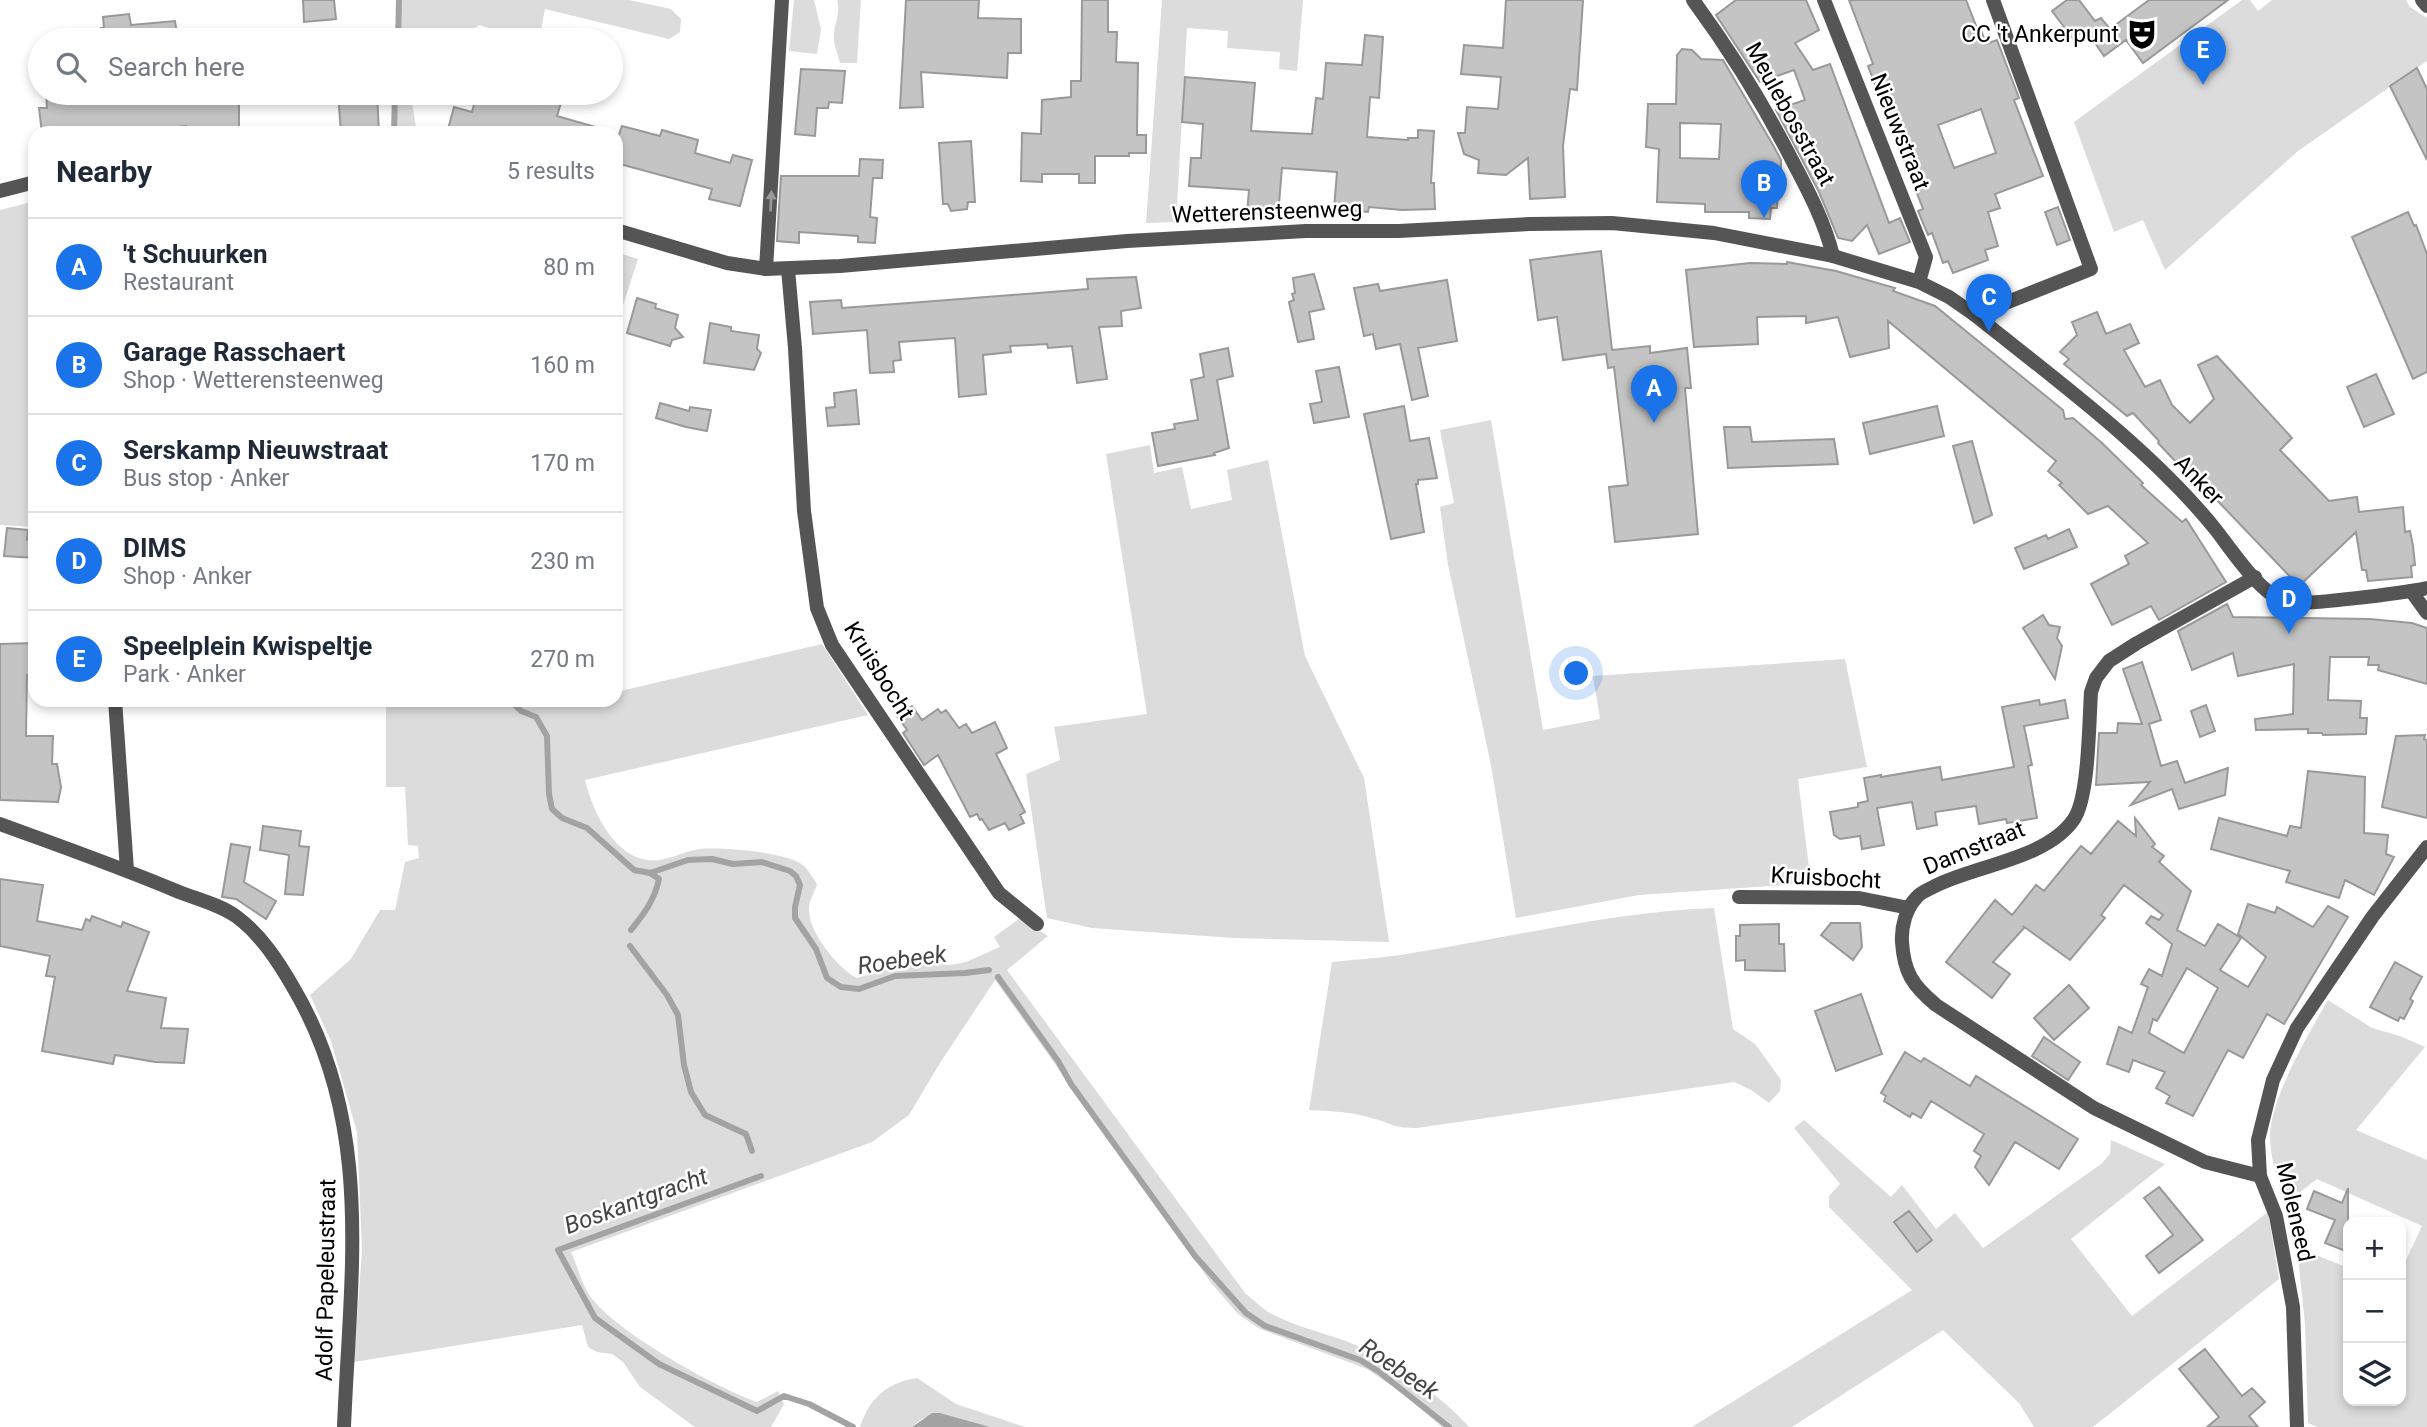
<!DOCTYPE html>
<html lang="en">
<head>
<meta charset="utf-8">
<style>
	:root { --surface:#fff; --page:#f6f6f7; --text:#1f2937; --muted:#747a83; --line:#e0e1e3; --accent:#1a73e8 }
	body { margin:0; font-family:Roboto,sans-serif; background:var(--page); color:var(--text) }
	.controls { position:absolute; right:21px; bottom:21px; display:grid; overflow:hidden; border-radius:14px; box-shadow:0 4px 10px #0003 }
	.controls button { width:63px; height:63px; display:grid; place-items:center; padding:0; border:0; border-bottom:2px solid var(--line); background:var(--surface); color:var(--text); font:35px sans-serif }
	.you { position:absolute; left:1577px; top:674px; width:24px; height:24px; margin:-18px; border:5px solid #fff; border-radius:50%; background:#1a73e8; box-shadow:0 0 0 10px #1a73e833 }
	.badge { display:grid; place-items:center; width:46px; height:46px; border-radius:50%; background:var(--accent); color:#fff; font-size:23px; font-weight:700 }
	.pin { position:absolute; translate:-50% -58px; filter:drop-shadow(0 2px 4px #0008) }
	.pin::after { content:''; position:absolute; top:37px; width:24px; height:21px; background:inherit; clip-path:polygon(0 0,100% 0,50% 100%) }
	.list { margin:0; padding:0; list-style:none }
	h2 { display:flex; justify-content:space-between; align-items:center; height:91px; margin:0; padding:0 28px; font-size:30px }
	h2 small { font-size:23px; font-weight:400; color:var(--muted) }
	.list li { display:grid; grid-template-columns:46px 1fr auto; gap:21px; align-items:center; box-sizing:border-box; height:98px; padding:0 28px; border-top:2px solid var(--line) }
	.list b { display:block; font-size:26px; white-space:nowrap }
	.list p { margin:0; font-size:23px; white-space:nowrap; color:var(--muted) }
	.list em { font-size:23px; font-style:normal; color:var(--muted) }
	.icon { flex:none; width:38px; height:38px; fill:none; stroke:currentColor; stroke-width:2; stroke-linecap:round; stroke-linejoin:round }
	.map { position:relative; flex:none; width:2427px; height:1427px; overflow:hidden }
	.search { position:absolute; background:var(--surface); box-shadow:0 4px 10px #0003; left:28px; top:28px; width:595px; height:77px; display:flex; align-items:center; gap:18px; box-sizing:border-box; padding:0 24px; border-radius:38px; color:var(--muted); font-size:26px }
	.panel { position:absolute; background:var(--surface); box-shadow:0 4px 10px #0003; left:28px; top:126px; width:595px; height:581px; border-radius:21px }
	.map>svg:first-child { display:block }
	.green { fill:#dcdcdc }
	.water { fill:#a3a3a3 }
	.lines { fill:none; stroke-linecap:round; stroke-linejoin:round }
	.stream { stroke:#a3a3a3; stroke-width:6 }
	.building { fill:#c4c4c4; stroke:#999; stroke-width:2; fill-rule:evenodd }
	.minor { stroke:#555; stroke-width:14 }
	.tertiary { stroke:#555; stroke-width:14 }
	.oneway { fill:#999 }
	.labels { text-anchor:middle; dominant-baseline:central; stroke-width:5; stroke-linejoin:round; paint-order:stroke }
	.poi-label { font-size:23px; fill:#000; stroke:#fff; text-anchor:end }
	.street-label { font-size:23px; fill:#000; stroke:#fff }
	.water-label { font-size:24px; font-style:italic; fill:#444; stroke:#fff }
</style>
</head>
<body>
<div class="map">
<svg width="2427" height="1427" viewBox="0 0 2427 1427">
	<rect width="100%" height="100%" fill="#fff"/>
	<path class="green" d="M397,0H629L671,9L681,19L680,32L669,39L545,9L539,40H513L514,36L480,25L451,40H396Z
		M794,0H814L821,29L817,54L789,51Z
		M837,0H861L857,63H840C838,54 833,44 834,34C835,21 841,13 837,0Z
		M1162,0H1303L1297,71L1279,69L1280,52L1227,48L1228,31L1187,28L1176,222L1146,223Z
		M2242,0H2250L2258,11L2272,0H2406L2410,7L2427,18V61L2298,151L2165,270L2143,220L2114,232L2074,122Z
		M395,93H414L412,103L417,133H394Z
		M35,201V527L0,525V210Z
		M616,252L638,259L616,327Z
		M1491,420L1543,730L1600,719L1593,676L1845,659L1867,767L1798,779L1811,883L1639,895L1516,918L1491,765L1448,565L1440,507L1454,503L1440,430Z
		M1150,445L1154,473L1182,467L1191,509L1232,500L1227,470L1268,460L1305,656L1364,778L1389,942L1234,938L1092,928L1047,918L1026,774L1060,760L1054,727L1147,714L1106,454Z
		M822,644L868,715L585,780C593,813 617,865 659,860C673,858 686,851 700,849C721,847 790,852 804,866C809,871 813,878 817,884C815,893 808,901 809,911C809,932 838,969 857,978L899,966L925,963L950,965L966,962L1000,947L994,937L1020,918L1048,936L1007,970L1245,1293C1253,1299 1261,1308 1270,1313C1294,1326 1320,1332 1346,1341C1387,1357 1440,1394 1469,1427H1442L1399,1391L1367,1369L1260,1329L1238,1314L1212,1284L995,980L940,1063L909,1115L872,1142L571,1252C577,1265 581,1281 588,1293C611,1330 715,1387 757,1402L778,1391L784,1404L771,1427H695L640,1387L623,1362L612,1354L597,1352L588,1347L582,1325L354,1362L362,1250L357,1132L331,1041L310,995L351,959L380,910H395L405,862L419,858L418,846L408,845L405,787H386V700H563L566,704L581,700H616V692Z
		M1714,908L1733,1029L1755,1044L1781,1080L1780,1091L1769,1103L1751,1090L1734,1082L1417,1128C1394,1128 1395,1125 1375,1119C1353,1112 1332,1111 1309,1110L1332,962C1359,959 1386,958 1412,953C1513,937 1612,912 1714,908Z
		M2328,1000L2372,1028L2400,1036L2425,1047L2356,1130L2427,1160V1427H2317L2308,1423L2305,1324L2297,1247L2348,1268V1401H2401V1271L2422,1226L2317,1179L2300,1192L2281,1189C2275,1172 2270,1154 2270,1135C2271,1097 2309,1033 2328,1000Z
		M1804,1120L1891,1197L1902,1185L1936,1229L1955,1213L1983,1248L2101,1164L2110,1154L2111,1140L2165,1164L2071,1239L2132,1316L2268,1212L2279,1279L2093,1427H2034L2019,1403L1943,1330L1792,1427H1692L1912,1290L1829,1207V1196L1840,1184L1794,1128Z
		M917,1378L956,1404L1025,1427C1014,1427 1002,1427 991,1427C963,1424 938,1401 912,1427H860C870,1398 886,1383 917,1378Z"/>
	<path class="water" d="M932,1413H940L990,1427H912Z"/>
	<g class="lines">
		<path class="stream" d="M398,40L399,0
			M394,133L395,93
			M510,700L521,711L536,717L547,736L549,794L552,809L562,818L587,828L634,870L650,873L688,860L712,859L733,864L762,862L790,871L796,876L800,885L795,907V918L816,949L827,978L841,987L859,989L895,976L965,973L989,970
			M631,930C644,914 655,899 659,879L650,873
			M630,946L667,995L678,1015L684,1065L691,1092L705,1115L746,1134L752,1151
			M998,977L1058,1061L1071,1084L1195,1256L1246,1313L1265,1326L1360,1360L1378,1371L1449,1427
			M761,1176L558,1250L595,1318L659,1364L757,1411L784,1396L809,1404L853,1427"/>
	</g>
	<path class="building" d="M303,0H334L336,19L304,22Z
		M906,0H979L978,18L1021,19V53H1008L1007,78L921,72L923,107L900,108Z
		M1082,0H1108V32H1117L1116,62L1138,63L1137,135H1146V153H1129V156H1095V183H1079V174H1042V182L1021,181L1022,133L1041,134L1042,100L1071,97V81H1081Z
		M1506,0H1583L1577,90L1570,89L1563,146L1565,197L1530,199L1528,158L1506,175L1478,173L1479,160L1464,154L1458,133H1465L1467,107L1498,109L1501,77L1461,74L1464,45L1503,48Z
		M1736,0H1806L1819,30L1795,43L1813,70L1830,64L1889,223L1900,218L1910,242L1879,254L1867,225L1852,241L1838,238L1819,192L1776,110L1805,100L1794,70L1760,82L1716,15Z
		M1849,0H1966L1977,28L1980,27L1986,44L1997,40L2019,98L2014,100L2043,176L1995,194L2000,208L1988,212L1998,246L1985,250L1988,260L1953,273L1948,261L1943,263L1932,233L1928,235L1918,211L1923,209L1868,66L1873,64ZM1981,109L1996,153L1954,168L1938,125Z
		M2067,0H2079L2095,21L2101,18L2110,29L2149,0H2228L2143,63L2126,40L2104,56L2086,30L2073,39L2052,11Z
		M129,14L131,25L175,21L178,40H102L101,28H104L103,17Z
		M1365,35L1383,37L1379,98L1370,97L1367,137L1408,140V138H1418V130L1434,131L1431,183H1434L1435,209L1402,210L1369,207L1368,212L1334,209L1337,172L1282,168L1278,216L1247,213L1249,190L1189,186L1191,158H1201L1203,124L1182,122L1185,77L1255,83L1251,131L1312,134L1316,98L1323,99L1326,63L1362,65Z
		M1682,49L1692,50L1701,59L1723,60L1773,145L1781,160V187H1778L1777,208H1771L1770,219L1749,218V212H1705V204L1657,202L1659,149L1646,147L1648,104H1676L1677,55ZM1680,123L1721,124L1719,159L1680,158Z
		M2417,68L2427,89V160L2390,86Z
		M801,69L845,71L842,103L829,102L828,108H817L815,136L795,134Z
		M46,93H239V127L186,129V126L128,133H42L39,108H47Z
		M338,93H377L379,133H341Z
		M477,93H497L538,104L541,93H564L557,116L599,128V133H521L501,128L500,133H447L454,107L472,112Z
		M622,126L660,136L662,130L698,140L695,153L730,163L733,155L752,160L740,206L709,199L712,189L616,163V137H618Z
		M971,141L975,202H968L967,209L951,211L948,204H943L939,143Z
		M860,159L883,160L882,178H873L870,217L877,218L875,243L858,242V236L799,232V243L777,241L781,176H859Z
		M2058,207L2070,240L2057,245L2045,212Z
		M2408,212L2414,226L2416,225L2427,254V372L2413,379L2352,237Z
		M1601,251L1612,350L1650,346V353L1687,348L1691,388H1685L1698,534L1615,542L1609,487L1628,485L1614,367L1608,368L1606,354L1563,360L1557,317L1538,320L1530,260Z
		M1787,262L1836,271L1895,288L1893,291L1935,306L2063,410L2065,419L2073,418L2102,443L2143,483L2141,485L2182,522L2186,519L2226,582L2159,620L2151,606L2112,625L2091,584L2129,564L2125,556L2148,543L2108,506L2088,514L2059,485L2062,483L2048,471L2056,461L1888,321L1889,348L1850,357L1838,317L1806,323V316L1757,317L1758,344L1694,347L1686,270L1750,263L1787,264Z
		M1314,274L1324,309L1309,312L1314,339L1298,342L1289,302L1294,300L1292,294L1295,293L1293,278Z
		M1136,277L1141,308L1121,311L1122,326L1099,327L1107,379L1077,383L1072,346L1048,348L1047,344L1010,346L1011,352L983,355L986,394L959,397L955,338L899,342L901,360L893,361L894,372L870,373L867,330L813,334L810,302L841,300L842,308L922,302L1088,289L1087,279Z
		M1447,280L1457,341L1418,348L1428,396L1412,400L1400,344L1376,349L1373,334L1364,336L1354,288L1378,284L1380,291Z
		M637,298L656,304L655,308L678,315L675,328L683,337L672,340L670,346L627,333Z
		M2097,312L2106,334L2130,324L2139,343L2124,350L2145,387L2160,380L2172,405L2190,423L2214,399L2198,365L2217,356L2292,438L2280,450L2329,501L2357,497L2359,512L2403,507L2405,532L2410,531L2413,546L2415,565L2411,566L2412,577L2368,581L2366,570H2362L2356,532L2299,586L2212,495L2210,498L2158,443L2159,441L2133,413L2127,416L2064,364L2069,359L2060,352L2077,335L2072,322Z
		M710,323L731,327V331L759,335L757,349L761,353L754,370L704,363Z
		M1228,348L1233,376L1217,380L1229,448L1214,453L1215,455L1158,466L1152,433L1175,429L1174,424L1198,420L1191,380L1204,377L1200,354Z
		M1339,367L1349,417L1314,423L1310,404L1322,402L1316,371Z
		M2376,374L2394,414L2364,427L2347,387Z
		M856,390L859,424L828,426L826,408L835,407L834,393Z
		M660,403L689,411L690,407L711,410L707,431L686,427L656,418Z
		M1404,406L1410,441L1429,438L1437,478L1418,480V484H1416L1424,532L1391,539L1364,414Z
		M1937,406L1944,436L1870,454L1863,423Z
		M1724,427H1750L1752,442L1834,439L1838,464L1728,468Z
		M1972,441L1992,515L1974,523L1953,446Z
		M7,528L28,530L27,540L35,541V558L4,556Z
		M2069,529L2077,547L2024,569L2015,548L2046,535L2048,539Z
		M2227,604L2233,617L2370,619L2412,623L2427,628V684L2378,670L2379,665H2368L2369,657H2330L2328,700L2361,701L2360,718H2367L2366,734L2323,735L2322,733H2308V729L2256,730L2255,719L2293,714L2294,664L2238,676L2233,653L2192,670L2178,631Z
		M2043,615L2049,625L2060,627L2057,638L2062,646L2055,679L2023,628Z
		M35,643V675H27L26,736H53L52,764H57L61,787L58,802L0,800V644Z
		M2142,662L2161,720L2149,724L2161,766L2177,761L2185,783L2228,768L2225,795L2179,809L2172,789L2131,805L2150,782L2096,785L2099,733H2117L2118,723L2142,724L2123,669Z
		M2039,700L2040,705L2065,700L2068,718L2024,726L2032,765L2028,766L2037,818L2007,823L2006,819L1979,824L1976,806L1935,812L1937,825L1917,829L1912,802L1877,808L1884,845L1862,849L1860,836L1840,839L1834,835L1830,812L1858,807V803L1868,801L1864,778L1881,775V777L1940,767L1942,780L2014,767L2002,707Z
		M2206,705L2215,731L2200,737L2191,711Z
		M912,706L922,720L938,709L941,713L946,710L959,728L966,724L972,733L995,722L1007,748L996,754L1025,812L1020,815L1024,823L1009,830L1005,823L989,830L982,819L980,820L977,814L970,817L938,755L924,765L903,733L907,730L897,716Z
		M2425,735L2424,739L2427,740V818L2382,807L2396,736Z
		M2308,771L2365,777L2364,833L2388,835L2386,854L2394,857L2374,895L2345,880L2339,898L2286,882L2290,871L2211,849L2219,818L2287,836L2290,826L2301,828Z
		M2135,818L2155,844L2152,847L2164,856L2159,862L2191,891L2177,930L2205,946L2218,924L2241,938L2220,970L2248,987L2266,957L2238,934L2248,904L2275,913L2277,907L2313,927L2328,906L2348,917L2284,1024L2267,1014L2243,1058L2228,1050L2193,1116L2166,1103L2170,1096L2156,1088L2165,1072L2133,1060L2129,1072L2107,1064L2119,1027L2132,1033L2148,987L2141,984L2149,969L2162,976L2172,944L2146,923L2151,916L2159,920L2163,915L2124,885L2101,915L2105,918L2070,960L2023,926L2024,928L1993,962L2010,974L1992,998L1946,962L1995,900L2012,915L2036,885L2044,891L2081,846L2091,854L2118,821L2136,836ZM2187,968L2218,988L2184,1053L2149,1033L2153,1019L2157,1021Z
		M263,826L301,831L299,846L309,847L303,895L285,894L289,855L260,850Z
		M231,844L250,847L244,882L276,901L266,919L236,899L222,897Z
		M0,879L43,885L37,921L82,930L86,919L90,921L92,916L121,927L123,922L149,932L127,991L166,998L161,1028L188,1029L184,1063L155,1062L115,1055L113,1064L42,1051L55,977L46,976L50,956L0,946Z
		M1831,923H1860L1862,947L1853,960L1821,935Z
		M1779,924V944H1784L1785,971L1745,970V960L1736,961V936H1740V925Z
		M2395,962L2422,977L2410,999L2413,1001L2404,1019L2400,1017L2398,1021L2370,1007Z
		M2069,985L2089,1008L2054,1040L2034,1018Z
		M1861,994L1882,1054L1836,1071L1815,1011Z
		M2044,1037L2080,1062L2068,1080L2032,1056Z
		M1905,1052L1921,1062L1924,1058L1970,1086L1976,1076L2078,1139L2059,1169L2015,1142L1989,1185L1975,1167L1981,1156L1974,1151L1984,1134L1931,1101L1921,1118L1912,1113L1910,1117L1884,1101L1886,1096L1881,1093Z
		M2159,1187L2203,1240L2159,1273L2146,1256L2173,1235L2144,1198Z
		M2348,1188V1252L2325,1243L2335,1220L2307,1209L2314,1191L2342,1203Z
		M1909,1211L1932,1240L1917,1252L1894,1222Z
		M2205,1349L2242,1396L2252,1388L2265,1402L2249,1416L2258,1427H2207L2219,1417L2179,1369Z"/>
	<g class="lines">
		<path class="minor" d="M1693,0C1732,53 1763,103 1793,162C1809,192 1825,223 1833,256
			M2422,0L2427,6
			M766,269L782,0
			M788,269L795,348L804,511L817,608L832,645L999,893L1037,924
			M1975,315L2091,269L1993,0
			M2255,577L2137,643L2109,661L2096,678L2091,692C2089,722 2089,797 2074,819C2047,859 1976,865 1935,886C1930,889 1921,892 1917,897C1906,908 1901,927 1902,942C1904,972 1912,985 1936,1005L2094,1108L2205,1162L2260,1176
			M2411,591L2427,613
			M115,700L127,870
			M0,824C60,846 120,867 179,892C197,899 221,905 237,917C261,935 278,961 293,987C375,1125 350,1274 344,1427
			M1739,897L1859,898L1909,908
			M2297,1427L2293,1307L2276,1216L2260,1176L2258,1140L2273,1080L2297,1028L2373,916L2427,847"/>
		<path class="tertiary" d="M1824,0L1926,257L1919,282
			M0,191L35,182
			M616,230L727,263L766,269L840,266L1127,241L1306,231H1399L1530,224L1612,223L1714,233L1833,256L1919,282L1949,297L1975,315C2055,379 2152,450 2216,530C2233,552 2259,592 2285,602C2299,607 2407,592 2427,588"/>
	</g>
	<defs><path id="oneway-solid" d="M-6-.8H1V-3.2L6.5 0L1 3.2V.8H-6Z" transform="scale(1.75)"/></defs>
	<use class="oneway" href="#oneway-solid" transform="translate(771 201) rotate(-87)"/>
	<defs>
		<symbol id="theatre-bare" viewBox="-9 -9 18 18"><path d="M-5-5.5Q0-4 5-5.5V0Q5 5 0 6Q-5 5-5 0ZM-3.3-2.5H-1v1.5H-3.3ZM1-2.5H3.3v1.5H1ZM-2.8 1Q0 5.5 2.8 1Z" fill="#000" stroke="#fff" stroke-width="2.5" paint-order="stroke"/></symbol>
	</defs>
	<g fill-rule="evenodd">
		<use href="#theatre-bare" x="2120" y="12" width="44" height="44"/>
	</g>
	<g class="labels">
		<g class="poi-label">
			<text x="2119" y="34">CC 't Ankerpunt</text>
		</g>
		<g class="street-label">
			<text transform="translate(1790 114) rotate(61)">Meulebosstraat</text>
			<text transform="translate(1900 132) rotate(68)">Nieuwstraat</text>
			<text transform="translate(1267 212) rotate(-2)">Wetterensteenweg</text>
			<text transform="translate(2199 480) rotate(46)">Anker</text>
			<text transform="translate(879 671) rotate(58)">Kruisbocht</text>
			<text transform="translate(1974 848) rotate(-22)">Damstraat</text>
			<text transform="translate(1826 878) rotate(3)">Kruisbocht</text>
			<text transform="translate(2295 1212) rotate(77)">Moleneed</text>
			<text transform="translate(326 1280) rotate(-89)">Adolf Papeleustraat</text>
		</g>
		<g class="water-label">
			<text transform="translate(902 960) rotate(-8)">Roebeek</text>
			<text transform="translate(636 1201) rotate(-20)">Boskantgracht</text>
			<text transform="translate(1399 1369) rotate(34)">Roebeek</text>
		</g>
	</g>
</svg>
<div class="controls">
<button>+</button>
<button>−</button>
<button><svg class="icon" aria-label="layers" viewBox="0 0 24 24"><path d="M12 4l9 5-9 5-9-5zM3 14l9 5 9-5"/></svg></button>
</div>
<div class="you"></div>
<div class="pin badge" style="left:1654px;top:423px">A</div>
<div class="pin badge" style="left:1764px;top:218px">B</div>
<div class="pin badge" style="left:1989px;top:332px">C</div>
<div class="pin badge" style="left:2289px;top:634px">D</div>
<div class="pin badge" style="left:2203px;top:85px">E</div>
<div class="search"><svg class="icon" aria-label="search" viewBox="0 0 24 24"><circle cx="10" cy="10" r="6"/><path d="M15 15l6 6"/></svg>Search here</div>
<section class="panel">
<h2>Nearby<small>5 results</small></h2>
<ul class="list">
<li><span class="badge">A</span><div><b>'t Schuurken</b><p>Restaurant</p></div><em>80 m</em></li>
<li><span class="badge">B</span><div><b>Garage Rasschaert</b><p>Shop · Wetterensteenweg</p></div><em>160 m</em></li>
<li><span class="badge">C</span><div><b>Serskamp Nieuwstraat</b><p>Bus stop · Anker</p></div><em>170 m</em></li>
<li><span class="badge">D</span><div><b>DIMS</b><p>Shop · Anker</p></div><em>230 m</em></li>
<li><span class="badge">E</span><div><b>Speelplein Kwispeltje</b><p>Park · Anker</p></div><em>270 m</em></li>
</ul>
</section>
</div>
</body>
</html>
